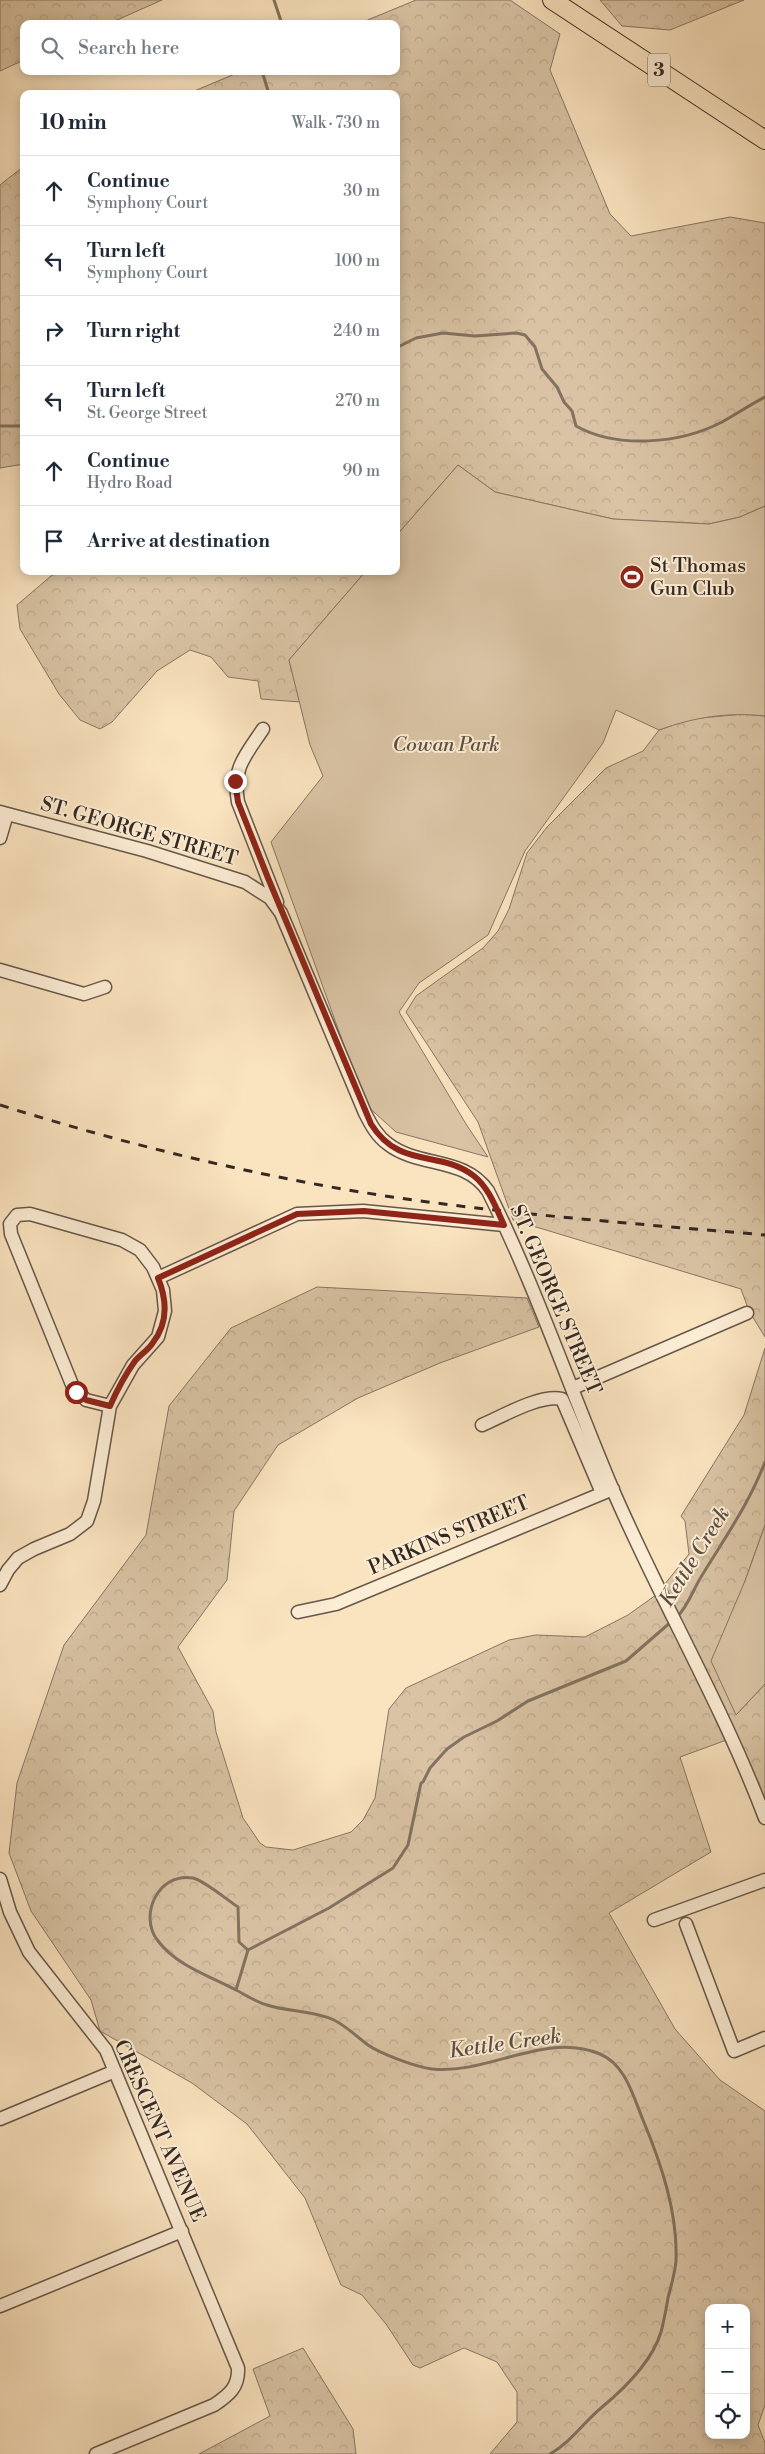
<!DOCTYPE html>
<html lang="en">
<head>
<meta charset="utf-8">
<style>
	:root { --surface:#fff; --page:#f2f2f3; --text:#1f2937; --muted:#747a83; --line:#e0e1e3 }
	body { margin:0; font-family:"Libre Bodoni",serif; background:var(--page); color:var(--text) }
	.controls { position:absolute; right:15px; bottom:15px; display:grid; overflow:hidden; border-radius:10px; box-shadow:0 2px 12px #0003 }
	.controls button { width:45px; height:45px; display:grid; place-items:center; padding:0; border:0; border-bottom:1px solid var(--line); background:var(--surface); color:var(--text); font:25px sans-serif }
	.stop { position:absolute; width:15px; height:15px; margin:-11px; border:4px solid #8f2418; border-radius:50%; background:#fff }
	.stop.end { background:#8f2418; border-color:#fff; box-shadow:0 1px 5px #0008 }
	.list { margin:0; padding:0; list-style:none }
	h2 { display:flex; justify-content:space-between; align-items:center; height:65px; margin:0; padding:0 20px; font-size:21px }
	h2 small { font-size:16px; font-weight:400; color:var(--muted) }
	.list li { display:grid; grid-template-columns:32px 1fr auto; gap:15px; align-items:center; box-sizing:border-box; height:70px; padding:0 20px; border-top:1px solid var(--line) }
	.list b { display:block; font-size:19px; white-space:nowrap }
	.list p { margin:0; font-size:16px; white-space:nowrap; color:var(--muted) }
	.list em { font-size:16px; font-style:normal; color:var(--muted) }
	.icon { flex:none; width:28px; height:28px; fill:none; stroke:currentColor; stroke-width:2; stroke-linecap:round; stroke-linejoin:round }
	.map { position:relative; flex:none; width:765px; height:2454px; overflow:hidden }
	.search { position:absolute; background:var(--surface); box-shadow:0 2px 12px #0003; left:20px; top:20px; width:380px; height:55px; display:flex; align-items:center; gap:12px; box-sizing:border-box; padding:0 18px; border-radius:10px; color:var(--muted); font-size:19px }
	.panel { position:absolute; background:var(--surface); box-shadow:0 2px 12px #0003; left:20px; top:90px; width:380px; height:485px; border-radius:10px }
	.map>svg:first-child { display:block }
	.forest { fill:url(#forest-crowns); stroke:#877663; fill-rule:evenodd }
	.green { fill:#d9c3a4; stroke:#877663 }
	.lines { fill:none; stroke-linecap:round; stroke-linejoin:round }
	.stream { stroke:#837260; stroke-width:3 }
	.minor-casing { stroke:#665749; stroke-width:15 }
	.highway-casing { stroke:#352822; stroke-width:20 }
	.minor { stroke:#fcedd5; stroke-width:12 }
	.highway { stroke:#fae3bf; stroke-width:18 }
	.rail { stroke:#352822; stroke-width:3; stroke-dasharray:9 9; stroke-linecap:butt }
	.route { stroke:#8f2418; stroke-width:6 }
	.labels { text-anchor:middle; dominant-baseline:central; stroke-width:4; stroke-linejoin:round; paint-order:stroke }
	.shield { fill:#fcedd5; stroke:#716358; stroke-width:1 }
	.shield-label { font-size:19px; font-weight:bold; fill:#352822 }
	.poi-label { font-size:20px; fill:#352822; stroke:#fcedd5; text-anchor:start }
	.park-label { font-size:20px; font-style:italic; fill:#5e4f42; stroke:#fcedd5 }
	.street-label { font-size:20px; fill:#352822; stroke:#fcedd5 }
	.water-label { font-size:21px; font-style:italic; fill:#5c4d41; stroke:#fcedd5 }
</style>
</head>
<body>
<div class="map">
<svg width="765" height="2454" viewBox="0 0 765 2454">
	<defs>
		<pattern id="forest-crowns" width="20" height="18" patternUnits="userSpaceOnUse" patternTransform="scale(1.25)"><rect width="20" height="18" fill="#d9c3a4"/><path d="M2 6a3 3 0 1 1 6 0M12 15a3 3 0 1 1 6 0" fill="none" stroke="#bba88d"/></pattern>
	</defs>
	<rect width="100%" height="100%" fill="#fae3bf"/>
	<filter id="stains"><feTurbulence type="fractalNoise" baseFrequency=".004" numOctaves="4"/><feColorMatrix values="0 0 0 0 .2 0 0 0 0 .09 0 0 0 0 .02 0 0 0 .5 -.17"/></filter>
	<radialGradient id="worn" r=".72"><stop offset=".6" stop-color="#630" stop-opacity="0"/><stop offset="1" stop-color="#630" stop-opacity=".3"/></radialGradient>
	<path class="forest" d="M0,0H162L108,24H24V60L0,71Z
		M416,0H510L560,34L550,70L610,214L631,236L730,217L765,223V506L740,517L709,524L613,519L495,492L458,465L396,536V94H187L242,71H396V24H358Z
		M600,0H744L670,30L622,26Z
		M24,166V464L0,468V185Z
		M61,571H366L289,660L300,702L261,699L258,681L228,677L211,657L190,650L157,671L112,722L100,729L80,720L59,694L20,629L17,605L51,576Z
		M743,714L765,716V1337L749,1311L741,1289L513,1220L478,1122L406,1012L416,996L483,948L498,931L509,909L527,853L547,827L606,768L643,751L659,730L690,719Z
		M317,1287L527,1298L539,1327L440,1363L358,1398L278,1445L234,1511L227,1580L178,1647L213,1711L216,1732L243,1818L260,1843L266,1847L293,1850L351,1832L363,1820L375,1798L389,1709L406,1688L509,1640L536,1635L585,1637L628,1615L656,1595L689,1554L685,1521L681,1516L744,1415L765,1348V1525L745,1581L736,1715L765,1684V1817L732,1738L680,1757L711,1852L609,1913L675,2029L720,2080L765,2111V2405L758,2425L765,2443V2454H490L517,2422V2392L497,2362L464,2348L420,2368L413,2365L386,2324L362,2295L341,2285L305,2198L247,2124L192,2083L100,2031L91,2000L31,1911L9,1853L17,1783L64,1645L146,1535L169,1406L231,1328ZM709,2308H746V2435H709Z
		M303,2348L353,2429L356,2454H199L270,2416L253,2369Z"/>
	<path class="green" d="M458,465L495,492L613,519L709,524L740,517L765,506V716C727,712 695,717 659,730L616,710L603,743L525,851L488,935L419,983L399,1012L466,1124L488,1157L396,1132L365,1104L271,842L323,776L310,745L289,660L366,571H396V536Z
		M765,1525V1684L736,1715L711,1661L745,1581Z"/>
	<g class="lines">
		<path class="stream" d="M274,0L282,24
			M262,71L269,94
			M396,348L416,338L443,333L475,336L516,333L525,335L535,347L542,369L557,387L564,402L572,411L576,426C617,449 680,444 722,422C736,414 750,405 765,397
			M0,426H24
			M677,1617C688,1606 693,1590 701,1577C724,1539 749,1504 765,1462
			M236,1990C210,1976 177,1966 158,1941C138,1916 158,1872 193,1878C205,1881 227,1900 238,1907L239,1942L248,1950
			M550,2454C571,2442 583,2423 601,2408C624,2389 652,2362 661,2332C664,2321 666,2309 668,2298C671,2286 675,2273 676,2261C678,2213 661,2163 643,2120C633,2096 626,2065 600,2054C545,2031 488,2075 432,2069C416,2067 381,2054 368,2045C356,2036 346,2026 334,2020C313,2010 288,2012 267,2005C256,2002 246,1995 236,1990L248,1950L329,1908L393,1868L408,1845L421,1783L423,1782L430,1768L447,1749L464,1737L497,1721L528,1701L626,1661L672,1621"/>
		<defs>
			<path id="minor" d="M263,729C245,756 232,768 238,802L277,902
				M0,812L147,851L245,882L270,898L281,913L365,1113C371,1125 377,1136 388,1144C419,1168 464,1156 488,1191C536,1287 570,1389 612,1488C660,1600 722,1704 765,1818
				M0,838L7,814
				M0,970L84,994L105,987
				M158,1278L297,1214L363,1211L504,1225
				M573,1388L747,1313
				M482,1425C503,1416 540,1394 562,1399L602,1493
				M0,1585L8,1570L18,1558L34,1549L70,1534L87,1521L94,1501L110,1406L133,1365L158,1337L165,1311L163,1290L153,1267L140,1250L122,1240L30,1214L17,1215L10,1224L11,1234L73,1387L86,1400L110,1406
				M298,1612L336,1604L613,1489
				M0,1879L10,1912L29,1952L106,2050L238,2368C239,2387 229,2395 214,2405L96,2454
				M654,1920L765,1880
				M686,1924L734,2051L765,2038
				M0,2119L115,2071
				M0,2306L182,2231"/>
			<path id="highway" d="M552,0L765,140"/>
		</defs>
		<use href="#minor" class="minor-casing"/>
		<use href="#highway" class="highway-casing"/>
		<use href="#minor" class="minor"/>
		<use href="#highway" class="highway"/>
		<path class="rail" d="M0,1105C128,1145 259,1177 392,1197C516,1215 640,1224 765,1235"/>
	</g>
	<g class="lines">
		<path class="route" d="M76,1392L86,1400L110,1406C117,1390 125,1375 135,1361C140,1355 147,1351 152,1344C168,1324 167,1300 158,1278L297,1214L364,1211L504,1225C496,1208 489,1188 474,1176C439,1149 400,1170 371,1124L268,878L238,802L235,781"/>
	</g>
	<defs>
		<symbol id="stadium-disc" viewBox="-11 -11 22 22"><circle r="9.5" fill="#8f2418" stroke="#fcedd5"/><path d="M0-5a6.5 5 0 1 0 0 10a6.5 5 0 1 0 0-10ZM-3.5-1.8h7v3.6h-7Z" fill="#fff"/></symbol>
	</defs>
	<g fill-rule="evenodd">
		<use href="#stadium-disc" x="618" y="563" width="28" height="28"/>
	</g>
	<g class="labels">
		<rect class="shield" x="648" y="53.5" width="22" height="33" rx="4"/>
		<g class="shield-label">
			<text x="659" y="70">3</text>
		</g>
		<g class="poi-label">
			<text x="650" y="566">St Thomas<tspan x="650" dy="23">Gun Club</tspan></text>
		</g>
		<g class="park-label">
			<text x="446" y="745">Cowan Park</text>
		</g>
		<g class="street-label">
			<text transform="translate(139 832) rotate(16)">ST. GEORGE STREET</text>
			<text transform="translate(555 1300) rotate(67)">ST. GEORGE STREET</text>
			<text transform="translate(449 1536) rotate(-23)">PARKINS STREET</text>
			<text transform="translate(159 2131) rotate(66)">CRESCENT AVENUE</text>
		</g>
		<g class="water-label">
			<text transform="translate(695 1557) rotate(-58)">Kettle Creek</text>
			<text transform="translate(505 2044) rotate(-8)">Kettle Creek</text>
		</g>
	</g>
	<rect width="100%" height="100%" filter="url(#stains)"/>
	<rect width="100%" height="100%" fill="url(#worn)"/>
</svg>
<div class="controls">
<button>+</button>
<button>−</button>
<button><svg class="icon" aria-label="locate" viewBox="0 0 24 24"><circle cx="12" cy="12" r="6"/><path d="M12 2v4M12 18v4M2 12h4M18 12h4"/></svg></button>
</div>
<div class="stop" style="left:76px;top:1392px"></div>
<div class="stop end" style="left:235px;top:781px"></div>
<div class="search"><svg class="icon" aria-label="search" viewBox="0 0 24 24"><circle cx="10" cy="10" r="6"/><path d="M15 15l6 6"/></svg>Search here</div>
<section class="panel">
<h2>10 min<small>Walk · 730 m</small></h2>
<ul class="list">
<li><svg class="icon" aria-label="ahead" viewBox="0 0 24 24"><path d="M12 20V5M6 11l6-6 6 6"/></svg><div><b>Continue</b><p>Symphony Court</p></div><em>30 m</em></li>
<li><svg class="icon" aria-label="left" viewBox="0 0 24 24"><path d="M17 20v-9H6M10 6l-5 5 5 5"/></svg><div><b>Turn left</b><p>Symphony Court</p></div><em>100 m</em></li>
<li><svg class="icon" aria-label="right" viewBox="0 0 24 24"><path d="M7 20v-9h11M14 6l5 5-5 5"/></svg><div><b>Turn right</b></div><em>240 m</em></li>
<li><svg class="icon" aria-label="left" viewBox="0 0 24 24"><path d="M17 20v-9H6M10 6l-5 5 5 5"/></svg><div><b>Turn left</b><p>St. George Street</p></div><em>270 m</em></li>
<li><svg class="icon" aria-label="ahead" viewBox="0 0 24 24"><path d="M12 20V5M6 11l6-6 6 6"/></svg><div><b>Continue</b><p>Hydro Road</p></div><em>90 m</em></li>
<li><svg class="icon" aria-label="arrive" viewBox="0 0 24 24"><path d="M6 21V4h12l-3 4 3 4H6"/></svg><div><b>Arrive at destination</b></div></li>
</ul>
</section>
</div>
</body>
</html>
